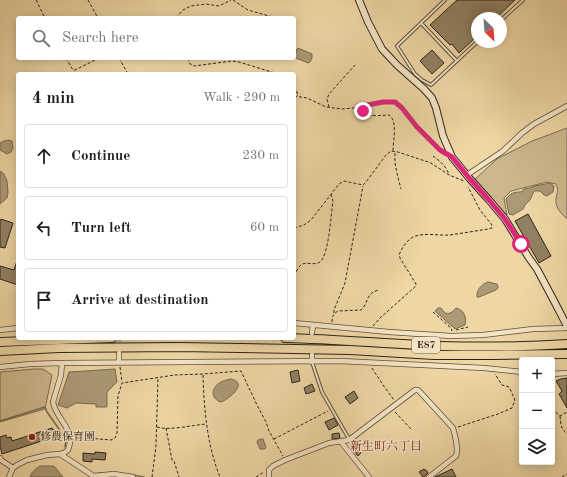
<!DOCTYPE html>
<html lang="en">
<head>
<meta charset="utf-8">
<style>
	:root { --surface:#fff; --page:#f2f2f2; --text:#202124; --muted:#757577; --line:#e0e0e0 }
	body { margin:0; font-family:"Old Standard TT","Noto Serif JP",serif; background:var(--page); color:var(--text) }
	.controls { position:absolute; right:12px; bottom:12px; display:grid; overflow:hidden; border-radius:4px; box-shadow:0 2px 10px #0003 }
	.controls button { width:36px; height:36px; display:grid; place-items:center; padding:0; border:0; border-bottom:1px solid var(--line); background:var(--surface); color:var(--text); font:20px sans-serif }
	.compass { position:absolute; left:471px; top:12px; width:36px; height:36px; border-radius:50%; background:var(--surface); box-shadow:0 2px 10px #0003; rotate:155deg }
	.stop { position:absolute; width:12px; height:12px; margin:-9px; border:3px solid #db2777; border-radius:50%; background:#fff }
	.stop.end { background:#db2777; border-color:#fff; box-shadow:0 1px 4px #0008 }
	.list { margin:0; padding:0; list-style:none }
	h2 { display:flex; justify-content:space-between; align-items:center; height:52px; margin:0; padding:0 16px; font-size:17px }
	h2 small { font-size:13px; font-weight:400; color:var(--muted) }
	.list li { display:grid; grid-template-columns:26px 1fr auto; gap:12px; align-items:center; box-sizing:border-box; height:64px; margin:0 8px 8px; padding:0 8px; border:1px solid var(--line); border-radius:4px }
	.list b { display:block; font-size:15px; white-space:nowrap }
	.list em { font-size:13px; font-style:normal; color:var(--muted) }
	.icon { flex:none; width:22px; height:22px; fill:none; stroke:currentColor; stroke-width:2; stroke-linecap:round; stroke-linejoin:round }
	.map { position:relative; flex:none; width:567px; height:477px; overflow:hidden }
	.search { position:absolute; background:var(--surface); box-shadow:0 2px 10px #0003; left:16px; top:16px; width:280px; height:44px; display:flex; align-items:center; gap:10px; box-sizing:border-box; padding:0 14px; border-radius:4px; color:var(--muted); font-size:15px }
	.panel { position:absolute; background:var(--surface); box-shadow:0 2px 10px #0003; left:16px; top:72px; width:280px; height:268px; border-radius:4px }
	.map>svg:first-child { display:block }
	.green { fill:#cdb88d; stroke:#7c6e54 }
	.water { fill:#ac9976; stroke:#796a51 }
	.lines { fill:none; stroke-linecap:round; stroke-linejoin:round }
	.stream { stroke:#796a51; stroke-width:1.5 }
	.building { fill:#918162; stroke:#2c241a }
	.street-tunnel { stroke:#c7b289; stroke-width:4.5; stroke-dasharray:4.5 2; stroke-linecap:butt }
	.lane-casing { stroke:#5c503d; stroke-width:4 }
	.street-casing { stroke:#5c503d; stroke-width:6 }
	.secondary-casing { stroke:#2c241a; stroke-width:8 }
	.highway-casing { stroke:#2c241a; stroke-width:10 }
	.path { stroke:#2c241a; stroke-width:1; stroke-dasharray:3 2; stroke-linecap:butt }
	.lane { stroke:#f4e4c4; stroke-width:2 }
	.street { stroke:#f4e4c4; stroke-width:4.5 }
	.secondary { stroke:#f4e4c4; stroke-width:6 }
	.highway { stroke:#eed6a5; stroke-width:8 }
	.route { stroke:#db2777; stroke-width:5 }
	.poi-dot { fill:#8f2418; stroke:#f4e4c4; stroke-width:1.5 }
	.labels { text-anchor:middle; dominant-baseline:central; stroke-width:3; stroke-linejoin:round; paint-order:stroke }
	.shield { fill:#f4e4c4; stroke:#685e4d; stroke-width:1 }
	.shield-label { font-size:10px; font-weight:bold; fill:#2c241a }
	.poi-label { font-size:11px; fill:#2c241a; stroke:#f4e4c4; text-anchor:start }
	.neighbourhood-label { font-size:12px; fill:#7a1f14; stroke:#f4e4c4 }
</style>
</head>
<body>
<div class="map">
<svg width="567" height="477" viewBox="0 0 567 477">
	<rect width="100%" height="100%" fill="#eed6a5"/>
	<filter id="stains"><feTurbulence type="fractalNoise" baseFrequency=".005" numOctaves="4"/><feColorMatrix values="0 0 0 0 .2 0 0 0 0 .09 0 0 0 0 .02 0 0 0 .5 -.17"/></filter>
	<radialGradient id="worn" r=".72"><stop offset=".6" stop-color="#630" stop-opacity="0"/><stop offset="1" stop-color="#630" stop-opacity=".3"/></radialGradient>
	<path class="green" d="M567,128V219C562,214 555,208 556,200C556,191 560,194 556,184L547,182L511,191L504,198L507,215L474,180L497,159L532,141Z
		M34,369H43L52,375L45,409L0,422V372Z"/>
	<path class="water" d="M298,48L312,54V58L310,62L308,63L296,58L295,56L297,49Z
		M9,140L12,141L13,148L11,152L7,154L0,150V143L4,141Z
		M0,171L4,174L7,181L8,192L7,198L0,204Z
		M550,183L554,186L553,192L547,196L544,195L540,191H534L530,200L525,205L523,209L513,215L509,214L506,199C511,193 513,192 521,192L524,189L530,188L535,186Z
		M488,282L497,284L498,286V288L496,290L479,297H477C476,290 482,284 488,282Z
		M438,308H441C442,309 443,311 444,312C449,316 453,311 456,308C464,310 467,317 465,325L455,329L435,311Z
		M115,369L117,382L107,392V407H96V404L76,403L67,408L58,405L69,372Z
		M231,379C249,383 229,399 221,402C214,400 210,393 216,386C219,382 225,380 231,379Z
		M261,439H263L266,447L265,449H260L257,442L258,440Z
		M40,466H54L63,477H30C32,471 36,469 40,466Z"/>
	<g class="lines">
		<path class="stream" d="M0,421L45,407L47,412L66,439L65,447
			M94,474L102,473
			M132,475L144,477"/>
	</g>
	<path class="building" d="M457,0H515L496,18H477V36L459,53L452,44L450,45L430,25Z
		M432,50L444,63L432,74L420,61Z
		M528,214L551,256L539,263L515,221Z
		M1,219L13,223L5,248L0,247V221Z
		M17,261H18V285L0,279V266L14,270Z
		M298,370L300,381L292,383L290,372Z
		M567,378V408L559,394L562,391L556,381L561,379Z
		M312,384L315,391L306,394L304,388Z
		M354,391L358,398L350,404L345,397Z
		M334,418L338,425L329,430L325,422Z
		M52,428L53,430H55L57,436L2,454L0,446V437L6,435L7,438L11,437L12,441Z
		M339,433L340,438L332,439V434Z
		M355,445L361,453L358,456L351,448Z
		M95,452L106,453L105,460L92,459V462L83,461V453L95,454Z
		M424,469L425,470H426L428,473L425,476L423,477L419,472Z
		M452,469L456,477H435Z"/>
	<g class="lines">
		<path class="street-tunnel" d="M119,338V350"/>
		<defs>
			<path id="lane" d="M445,0L397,46L415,74L422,80L431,85L477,42
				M501,20L523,0
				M421,23L457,61
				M312,362L322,392L349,439"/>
			<path id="street" d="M467,175L503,151L522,133L534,124L567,106
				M294,323L389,332L451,336L483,335L533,329L567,328
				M0,330L18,328
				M312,333L313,325
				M119,353V362
				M312,362V355
				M0,367L30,364L62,363L340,361L484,368L522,372
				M552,374L567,373
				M341,442L369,477
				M60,454L64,453L68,450C69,447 71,441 70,437C68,425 55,415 53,402L61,375L62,363
				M0,458L1,460L13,468
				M9,477L13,468L17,465L27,460L47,455L60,454L92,475L94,476L114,474L133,477
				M269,477V470L273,466L285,460L329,443L349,440L415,390H418L420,392L453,428C455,436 459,448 456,456L429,477"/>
			<path id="secondary" d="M359,0L368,22L382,49L397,65L424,89L432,98L436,108L443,136L452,157L470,179L489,200L505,219L529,258L537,269L553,299L567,326"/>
			<path id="highway" d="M285,338C336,339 388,344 439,346C482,347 525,347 567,344
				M0,342L112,338
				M0,351L59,348L179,347L350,350L434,355H495L567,354"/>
		</defs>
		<use href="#lane" class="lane-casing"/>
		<use href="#street" class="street-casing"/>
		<use href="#secondary" class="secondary-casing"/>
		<use href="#highway" class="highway-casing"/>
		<path class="path" d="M36,0L45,18
			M88,0L98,18
			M233,0L248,10L276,18
			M176,18L183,10L191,6L206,4L219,6L231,0
			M66,58L73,70H75L99,58
			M119,58L128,74
			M188,58L190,64L194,66L232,61L239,62L278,74
			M294,87L296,89L298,96
			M294,92L298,96
			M294,96L307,98L326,107L342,109L363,107L383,102H395L402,108L417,127L443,151
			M329,107L327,99L329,94L355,65
			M363,107V111C370,118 380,115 389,115C398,121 393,141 393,151
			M395,153C394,165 398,177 401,189
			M433,156C440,161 447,167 449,175
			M294,228L304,225L311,220L339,184L344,181L363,185L366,182L386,155L391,151L398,152L431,163L449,175L464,181
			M294,276C296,273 298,267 301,265C306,261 314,266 320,262C329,255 331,213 333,201L331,194
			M433,312L451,328L452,331
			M334,313V310L345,283L363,186
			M332,322C332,317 333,314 338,311L361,310C369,303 365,293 379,290
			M373,326L380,318L416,286V284L400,258L399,255C402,248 406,241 413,237C424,232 439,236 450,235C463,233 476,231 488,229L492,228V225L480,210L468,187
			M456,330L468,327
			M120,367L122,382
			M372,368L383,385L394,400
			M203,375C204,409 207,445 220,477
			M552,409L560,416L567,412
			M395,412L411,429
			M560,416C561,425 560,427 567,434
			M157,427C167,431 194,425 206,424
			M458,427L498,414L512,408L515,400L511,391L509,387L502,385L495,374
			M166,428L172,460L174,461L179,477
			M75,437L111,440L115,438L117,433L118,396L122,383L175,375L203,374L241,371L257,405L266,422L269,431L283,456
			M274,439L328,411
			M152,477L156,446L158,378
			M256,477L264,472
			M562,477L567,474"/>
		<use href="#lane" class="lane"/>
		<use href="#street" class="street"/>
		<use href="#secondary" class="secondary"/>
		<use href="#highway" class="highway"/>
	</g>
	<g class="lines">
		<path class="route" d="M363,111V106L383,102H395L402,108L417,127L440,150L452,157L470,179L489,200L505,219L521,244"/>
	</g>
	<circle class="poi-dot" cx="32" cy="437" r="4"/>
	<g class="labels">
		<rect class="shield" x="412" y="337" width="28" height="16" rx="3"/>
		<g class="shield-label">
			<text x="426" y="345">E87</text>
		</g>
		<g class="poi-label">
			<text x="40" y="437">修農保育園</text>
		</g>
		<g class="neighbourhood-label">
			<text x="386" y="447">新生町六丁目</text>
		</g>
	</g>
	<rect width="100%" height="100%" filter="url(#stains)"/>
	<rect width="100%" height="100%" fill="url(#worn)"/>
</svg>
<div class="controls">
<button>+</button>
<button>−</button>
<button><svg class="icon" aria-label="layers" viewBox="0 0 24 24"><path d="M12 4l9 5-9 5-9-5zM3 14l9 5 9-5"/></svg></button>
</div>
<svg class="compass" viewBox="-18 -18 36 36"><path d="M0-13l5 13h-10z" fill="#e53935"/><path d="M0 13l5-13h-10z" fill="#757577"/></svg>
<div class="stop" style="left:521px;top:244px"></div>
<div class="stop end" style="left:363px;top:111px"></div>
<div class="search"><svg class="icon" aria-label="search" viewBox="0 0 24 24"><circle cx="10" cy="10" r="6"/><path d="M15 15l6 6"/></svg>Search here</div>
<section class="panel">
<h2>4 min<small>Walk · 290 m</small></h2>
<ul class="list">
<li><svg class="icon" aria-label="ahead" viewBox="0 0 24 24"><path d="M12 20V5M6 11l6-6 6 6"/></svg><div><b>Continue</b></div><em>230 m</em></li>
<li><svg class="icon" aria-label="left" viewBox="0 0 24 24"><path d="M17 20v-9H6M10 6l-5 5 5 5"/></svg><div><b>Turn left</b></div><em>60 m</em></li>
<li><svg class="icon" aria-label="arrive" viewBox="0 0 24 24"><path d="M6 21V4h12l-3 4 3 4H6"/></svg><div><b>Arrive at destination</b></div></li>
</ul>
</section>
</div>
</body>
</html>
